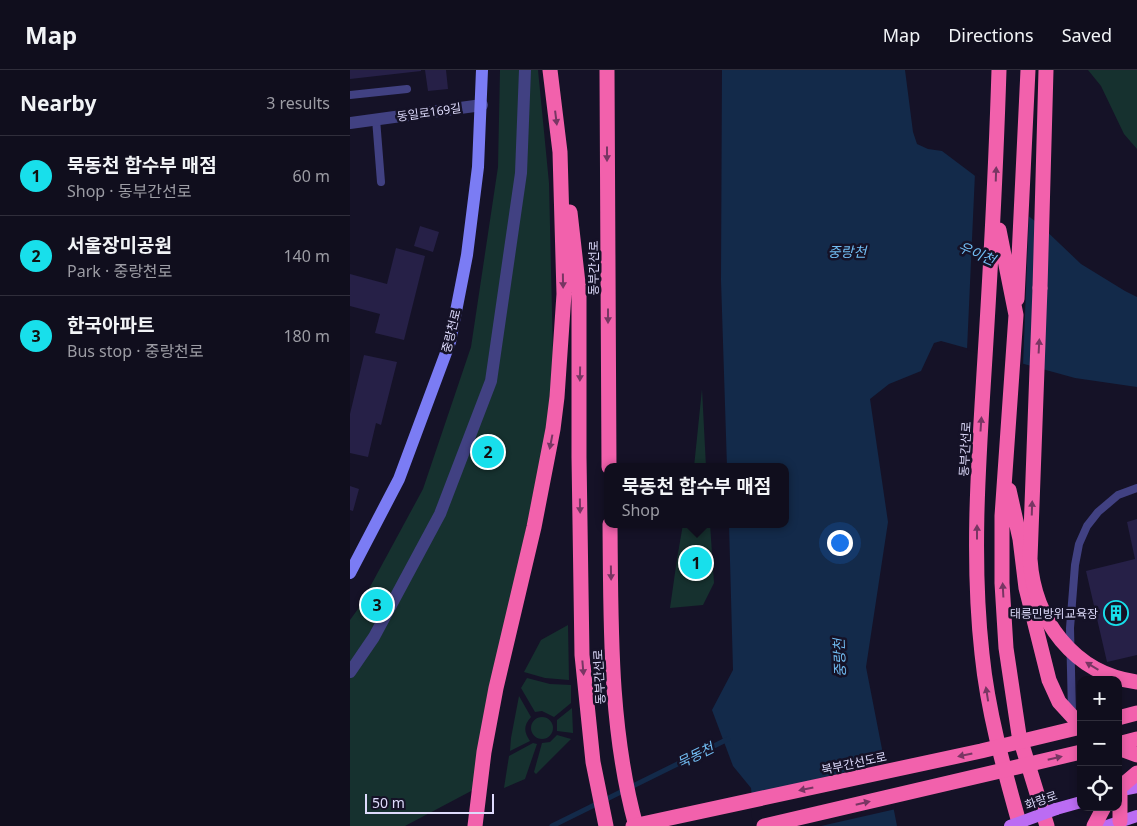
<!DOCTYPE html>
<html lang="en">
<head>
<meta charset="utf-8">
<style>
	:root { --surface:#100e1d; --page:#1e1c2a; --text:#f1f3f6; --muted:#9c9ca4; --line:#302e3b; --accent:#18dfeb }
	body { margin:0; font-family:"Noto Sans","Noto Sans KR",sans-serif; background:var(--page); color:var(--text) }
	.controls { position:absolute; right:15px; bottom:15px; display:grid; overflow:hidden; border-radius:10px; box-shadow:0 2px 8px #0003 }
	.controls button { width:45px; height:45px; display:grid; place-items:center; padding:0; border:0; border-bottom:1px solid var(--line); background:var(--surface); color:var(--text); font:25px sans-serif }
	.scale { position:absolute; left:15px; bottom:12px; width:129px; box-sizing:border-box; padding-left:5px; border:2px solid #dedbfc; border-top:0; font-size:14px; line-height:18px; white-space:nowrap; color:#dedbfc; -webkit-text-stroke:4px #151227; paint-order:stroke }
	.you { position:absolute; left:489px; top:472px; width:18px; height:18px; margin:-12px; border:4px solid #fff; border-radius:50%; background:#1a73e8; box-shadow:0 0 0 8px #1a73e833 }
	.badge { display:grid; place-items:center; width:32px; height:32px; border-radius:50%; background:var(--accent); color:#111; font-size:16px; font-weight:700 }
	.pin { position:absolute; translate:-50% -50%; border:2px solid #fff; box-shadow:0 1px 5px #0006 }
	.popup { position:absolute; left:254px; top:393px; width:185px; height:65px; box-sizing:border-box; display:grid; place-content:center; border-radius:10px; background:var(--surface); filter:drop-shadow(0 1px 4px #0005); font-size:16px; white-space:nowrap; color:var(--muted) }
	.popup b { font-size:19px; color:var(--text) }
	.popup::after { content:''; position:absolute; left:50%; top:100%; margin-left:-10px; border:10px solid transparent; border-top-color:var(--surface) }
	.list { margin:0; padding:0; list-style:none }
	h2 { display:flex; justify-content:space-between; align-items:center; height:65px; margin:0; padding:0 20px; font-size:21px }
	h2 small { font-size:16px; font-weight:400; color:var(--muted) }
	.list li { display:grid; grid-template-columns:32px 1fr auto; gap:15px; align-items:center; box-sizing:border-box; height:80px; padding:0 20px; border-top:1px solid var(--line) }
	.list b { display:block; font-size:19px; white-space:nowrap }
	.list p { margin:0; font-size:16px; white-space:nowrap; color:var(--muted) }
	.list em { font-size:16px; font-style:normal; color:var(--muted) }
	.icon { flex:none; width:28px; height:28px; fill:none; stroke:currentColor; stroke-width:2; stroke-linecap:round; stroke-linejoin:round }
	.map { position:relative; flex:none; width:787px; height:756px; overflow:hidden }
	header { display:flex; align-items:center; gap:30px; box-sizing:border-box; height:70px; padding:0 25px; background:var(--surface); border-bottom:1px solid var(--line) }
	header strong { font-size:24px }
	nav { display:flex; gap:28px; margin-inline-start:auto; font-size:18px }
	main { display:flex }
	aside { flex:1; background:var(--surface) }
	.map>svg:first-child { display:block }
	.green { fill:#16312f }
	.water { fill:#132a4a }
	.pier { fill:#151227 }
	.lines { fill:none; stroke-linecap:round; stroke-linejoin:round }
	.stream { stroke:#132a4a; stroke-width:5 }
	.building { fill:#262047 }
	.lane { stroke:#414182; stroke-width:8 }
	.street { stroke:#414182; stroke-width:12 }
	.secondary { stroke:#7b7cf4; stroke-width:12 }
	.primary { stroke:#bb6cf3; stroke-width:12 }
	.highway { stroke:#f261ac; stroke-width:15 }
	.primary-bridge { stroke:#bb6cf3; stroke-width:12 }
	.highway-bridge { stroke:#f261ac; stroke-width:15 }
	.oneway { fill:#783663 }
	.labels { text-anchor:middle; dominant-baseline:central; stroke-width:5; stroke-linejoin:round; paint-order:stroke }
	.street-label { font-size:12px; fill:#dedbfc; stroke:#151227 }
	.poi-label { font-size:12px; fill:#dedbfc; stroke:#151227; text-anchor:end }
	.water-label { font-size:14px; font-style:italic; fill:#72bdf3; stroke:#151227 }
</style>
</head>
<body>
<header>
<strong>Map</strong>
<nav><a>Map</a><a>Directions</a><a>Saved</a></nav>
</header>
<main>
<aside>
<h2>Nearby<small>3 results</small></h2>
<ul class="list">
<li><span class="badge">1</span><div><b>묵동천 합수부 매점</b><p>Shop · 동부간선로</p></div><em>60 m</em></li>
<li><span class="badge">2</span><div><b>서울장미공원</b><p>Park · 중랑천로</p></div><em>140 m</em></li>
<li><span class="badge">3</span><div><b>한국아파트</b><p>Bus stop · 중랑천로</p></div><em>180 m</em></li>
</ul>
</aside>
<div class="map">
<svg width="787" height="756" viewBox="0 0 787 756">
	<rect width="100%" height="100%" fill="#151227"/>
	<path class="green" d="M150,0H188L199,113L203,285L199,346L123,720L55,756H0V550L8,539L73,419L121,277L148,97Z
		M738,0H787V79L774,64L751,16Z
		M352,319L356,397H344Z
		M333,454H360L364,513L353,535L320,538L327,489Z
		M218,555L219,610L195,608L174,602L191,570Z
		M177,608L200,614L221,615V633L204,647L192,641L185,642L171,618Z
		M169,626L181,647C173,656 174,662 180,671L160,681L161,668Z
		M222,638L223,663L207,661V650Z
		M181 658a11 11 0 1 1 22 0a11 11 0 1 1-22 0Z
		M207,665L221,669L186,704L184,702L192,673L200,672Z
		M183,673L187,674L175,709L154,718L159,686Z"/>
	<path class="water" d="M372,0H555L563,62L567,74L578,79L592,81L689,154L731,194L775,221L787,227V317L725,308L591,271L584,273L571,301L539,314L520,329L538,452L516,597L547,756H405L401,718L383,696L362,640L383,600L379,454H435V397H377L371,210Z"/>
	<path class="pier" d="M625,103L679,143L673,296L617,280Z
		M537,692L546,739L471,756H403L399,725Z"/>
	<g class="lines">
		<path class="stream" d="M202,756L378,669"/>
	</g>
	<path class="building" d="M0,0H71V1L0,9Z
		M75,0H96L98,19L78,21Z
		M70,156L89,162L83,182L64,176Z
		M46,178L75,186L54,270L25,263L30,244L0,236V204L37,214Z
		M14,285L47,292L31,355L26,353L18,387L0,383V344Z
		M0,416L9,419L3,441L0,440Z
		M787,449V585L757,592L736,501L785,489L777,452Z"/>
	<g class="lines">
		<path class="lane" d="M0,25L57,19
			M26,49L31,112
			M722,643L720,558L725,495L729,474L737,456L748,442L768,425L787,418"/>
		<path class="street" d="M0,53L132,35
			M0,602L24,567L90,444L141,311L171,103L175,0"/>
		<path class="secondary" d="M0,503L49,409L100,272L117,185L128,97L132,0"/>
		<path class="primary" d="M768,721L787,717
			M706,739L731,732
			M757,756L787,746"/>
		<path class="highway" d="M257,0L259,397
			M649,0C646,96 641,191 635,287C629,385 621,486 632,584C638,643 654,699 670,756
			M220,142L229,222V387L232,585L243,692L256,756
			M649,160L666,245L652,446V513L656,578L669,665L697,756
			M690,218L696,0
			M667,229L678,0
			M659,420L670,469L676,518L699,610L709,632L731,656
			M260,454C261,555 259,658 286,756
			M768,648L787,643
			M768,674L787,669
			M768,678L787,685
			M768,713L770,726V751
			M125,756L134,682L146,618L184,457L203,359L207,327L214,224L210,82L200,0"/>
		<path class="primary-bridge" d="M660,756L706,739"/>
		<path class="highway-bridge" d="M690,218L680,489C684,550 724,604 787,612
			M768,719L787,703
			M283,756L631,681L731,657
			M414,756L731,682
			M744,756L754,737"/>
	</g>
	<defs><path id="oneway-solid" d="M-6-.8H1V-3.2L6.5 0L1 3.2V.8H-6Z" transform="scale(1.25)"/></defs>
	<g class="oneway">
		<use href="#oneway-solid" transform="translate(206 48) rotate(83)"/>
		<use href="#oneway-solid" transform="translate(257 84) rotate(90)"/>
		<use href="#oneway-solid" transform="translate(646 104) rotate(-88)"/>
		<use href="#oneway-solid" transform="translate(213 211) rotate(89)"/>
		<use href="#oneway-solid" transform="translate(258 246) rotate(90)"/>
		<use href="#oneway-solid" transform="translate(689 276) rotate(-87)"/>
		<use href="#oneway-solid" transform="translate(230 304) rotate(91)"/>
		<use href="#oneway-solid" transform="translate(631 354) rotate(-86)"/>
		<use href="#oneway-solid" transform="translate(201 372) rotate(101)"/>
		<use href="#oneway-solid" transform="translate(230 436) rotate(89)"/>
		<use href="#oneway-solid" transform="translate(682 438) rotate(-88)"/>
		<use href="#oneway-solid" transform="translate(627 462) rotate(-90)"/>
		<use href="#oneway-solid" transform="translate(261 503) rotate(89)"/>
		<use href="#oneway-solid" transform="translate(653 520) rotate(-93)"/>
		<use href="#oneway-solid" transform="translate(742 596) rotate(-149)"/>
		<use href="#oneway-solid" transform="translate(233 598) rotate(85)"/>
		<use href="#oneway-solid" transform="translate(637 624) rotate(-99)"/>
		<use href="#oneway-solid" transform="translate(615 685) rotate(168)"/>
		<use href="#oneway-solid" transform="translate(705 688) rotate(-13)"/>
		<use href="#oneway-solid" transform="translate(456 719) rotate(168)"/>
		<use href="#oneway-solid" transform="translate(513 733) rotate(-13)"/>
	</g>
	<defs>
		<symbol id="building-ring" viewBox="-11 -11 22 22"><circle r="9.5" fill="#151227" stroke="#18dfeb" stroke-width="1.5"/><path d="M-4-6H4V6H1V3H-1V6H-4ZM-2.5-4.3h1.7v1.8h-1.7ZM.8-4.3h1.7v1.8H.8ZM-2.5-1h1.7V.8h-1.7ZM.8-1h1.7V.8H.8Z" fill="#18dfeb"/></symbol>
	</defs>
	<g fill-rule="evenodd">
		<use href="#building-ring" x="752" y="529" width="28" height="28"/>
	</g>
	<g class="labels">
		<g class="street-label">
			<text transform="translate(79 42) rotate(-8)">동일로169길</text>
			<text transform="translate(243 198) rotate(-90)">동부간선로</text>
			<text transform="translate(101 261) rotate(-76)">중랑천로</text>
			<text transform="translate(615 379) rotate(-87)">동부간선로</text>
			<text transform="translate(249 607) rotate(-93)">동부간선로</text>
			<text transform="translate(504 693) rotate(-12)">북부간선도로</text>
			<text transform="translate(691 730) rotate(-19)">화랑로</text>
		</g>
		<g class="poi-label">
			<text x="748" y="543">태릉민방위교육장</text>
		</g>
		<g class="water-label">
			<text x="497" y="181">중랑천</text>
			<text transform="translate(627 183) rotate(23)">우이천</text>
			<text transform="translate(489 588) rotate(-92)">중랑천</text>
			<text transform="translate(345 685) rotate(-26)">묵동천</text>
		</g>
	</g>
</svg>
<div class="controls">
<button>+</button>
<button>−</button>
<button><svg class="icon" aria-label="locate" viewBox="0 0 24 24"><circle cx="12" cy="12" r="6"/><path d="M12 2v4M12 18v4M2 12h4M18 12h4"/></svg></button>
</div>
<div class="scale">50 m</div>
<div class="you"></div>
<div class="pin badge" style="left:346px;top:493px">1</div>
<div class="popup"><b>묵동천 합수부 매점</b>Shop</div>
<div class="pin badge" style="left:138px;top:382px">2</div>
<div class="pin badge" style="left:27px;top:535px">3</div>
</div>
</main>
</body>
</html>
